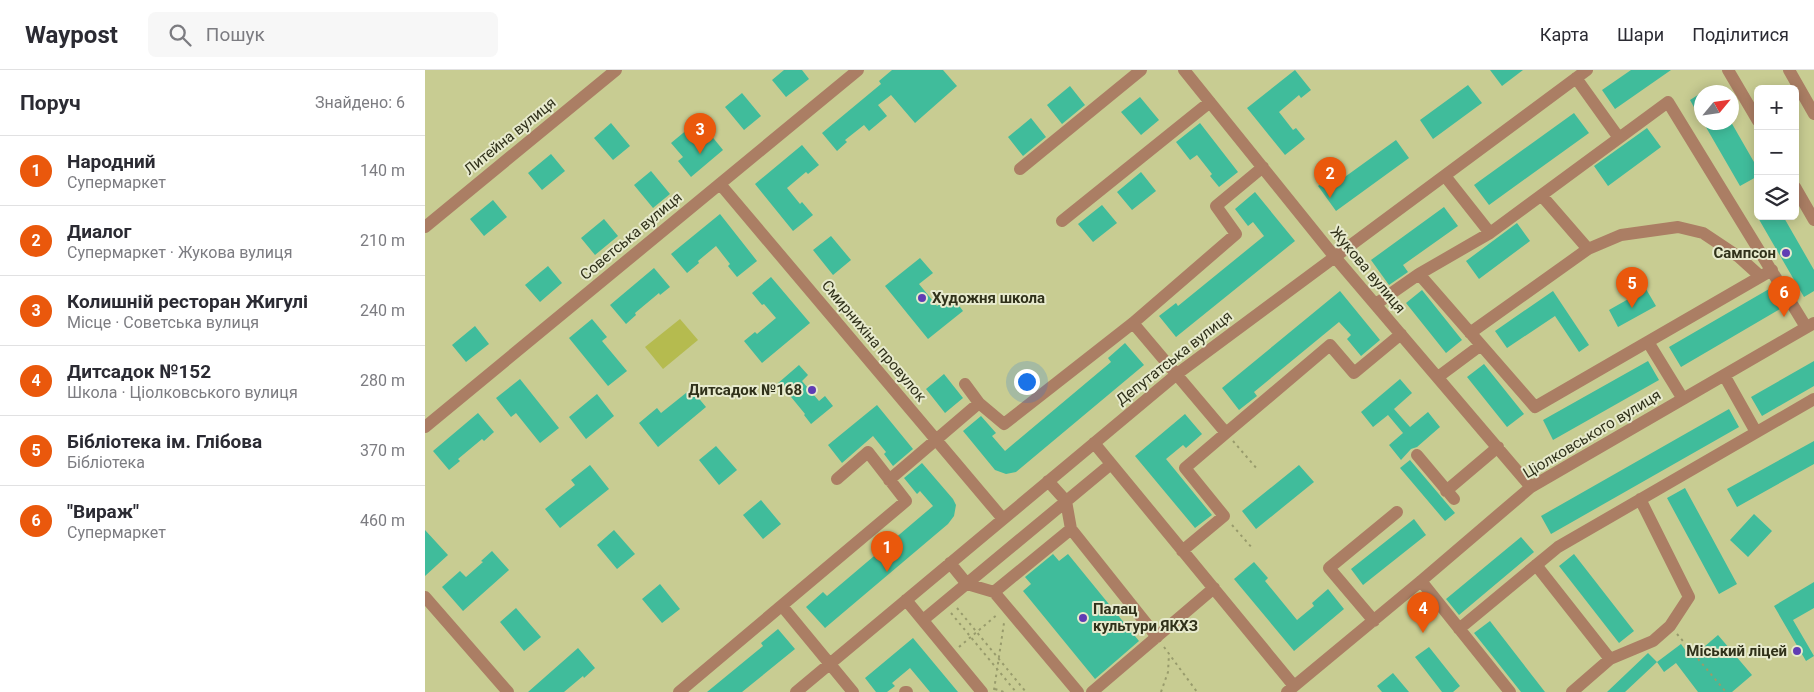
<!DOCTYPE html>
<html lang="uk">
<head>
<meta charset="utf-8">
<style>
	:root { --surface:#fff; --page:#f7f7f7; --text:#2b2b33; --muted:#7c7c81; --line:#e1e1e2; --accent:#ea580c }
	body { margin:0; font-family:Roboto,sans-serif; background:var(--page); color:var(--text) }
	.controls { position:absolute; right:15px; top:15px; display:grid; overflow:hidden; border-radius:8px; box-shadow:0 2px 12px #0003 }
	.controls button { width:45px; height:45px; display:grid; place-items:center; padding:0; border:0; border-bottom:1px solid var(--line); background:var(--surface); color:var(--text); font:25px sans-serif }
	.compass { position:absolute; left:1269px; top:15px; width:45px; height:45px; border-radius:50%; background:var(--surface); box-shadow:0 2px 12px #0003; rotate:61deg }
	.you { position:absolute; left:601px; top:311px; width:18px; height:18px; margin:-12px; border:4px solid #fff; border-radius:50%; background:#1a73e8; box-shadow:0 0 0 8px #1a73e833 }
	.badge { display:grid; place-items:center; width:32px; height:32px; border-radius:50%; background:var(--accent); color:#fff; font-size:16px; font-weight:700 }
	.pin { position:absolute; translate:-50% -41px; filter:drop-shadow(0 1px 2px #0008) }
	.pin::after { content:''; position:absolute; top:26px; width:18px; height:15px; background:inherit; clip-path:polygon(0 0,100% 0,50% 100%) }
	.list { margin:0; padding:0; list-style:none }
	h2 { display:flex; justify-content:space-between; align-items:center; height:65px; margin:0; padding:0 20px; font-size:21px }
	h2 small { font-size:16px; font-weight:400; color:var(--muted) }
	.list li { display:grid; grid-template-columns:32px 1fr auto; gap:15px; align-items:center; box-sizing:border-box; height:70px; padding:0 20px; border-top:1px solid var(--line) }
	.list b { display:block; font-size:19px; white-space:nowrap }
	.list p { margin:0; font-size:16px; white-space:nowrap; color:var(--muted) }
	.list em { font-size:16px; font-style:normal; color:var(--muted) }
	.icon { flex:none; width:28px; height:28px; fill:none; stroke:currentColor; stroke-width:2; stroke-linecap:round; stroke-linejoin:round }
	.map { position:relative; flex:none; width:1389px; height:622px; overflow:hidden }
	header { display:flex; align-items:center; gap:30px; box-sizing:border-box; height:70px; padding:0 25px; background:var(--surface); border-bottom:1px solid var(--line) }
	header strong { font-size:24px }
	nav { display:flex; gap:28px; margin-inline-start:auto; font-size:18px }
	.search { width:350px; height:45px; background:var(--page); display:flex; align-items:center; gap:12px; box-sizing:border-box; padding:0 18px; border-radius:8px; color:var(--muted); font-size:19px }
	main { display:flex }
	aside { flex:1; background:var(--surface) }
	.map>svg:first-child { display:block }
	.green { fill:#b5bb4f }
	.building { fill:#40bc9b }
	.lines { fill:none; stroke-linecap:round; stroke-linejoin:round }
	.path { stroke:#989b6c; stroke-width:2; stroke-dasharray:2.5 4; stroke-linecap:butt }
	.minor { stroke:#ab7e64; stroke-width:12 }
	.poi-dot { fill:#603cb4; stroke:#e7eacd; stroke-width:2 }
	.labels { text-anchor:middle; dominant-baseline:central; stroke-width:4; stroke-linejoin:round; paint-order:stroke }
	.street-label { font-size:15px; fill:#30311a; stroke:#e7eacd }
	.poi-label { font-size:15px; font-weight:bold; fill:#30311a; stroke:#e7eacd; text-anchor:end }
</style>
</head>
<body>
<header>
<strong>Waypost</strong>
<div class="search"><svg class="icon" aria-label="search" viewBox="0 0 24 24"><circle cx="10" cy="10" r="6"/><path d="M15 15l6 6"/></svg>Пошук</div>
<nav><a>Карта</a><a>Шари</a><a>Поділитися</a></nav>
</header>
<main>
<aside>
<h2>Поруч<small>Знайдено: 6</small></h2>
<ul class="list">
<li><span class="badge">1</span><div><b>Народний</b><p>Супермаркет</p></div><em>140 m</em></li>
<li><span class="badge">2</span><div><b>Диалог</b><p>Супермаркет · Жукова вулиця</p></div><em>210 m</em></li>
<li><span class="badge">3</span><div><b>Колишній ресторан Жигулі</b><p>Місце · Советська вулиця</p></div><em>240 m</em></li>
<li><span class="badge">4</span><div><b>Дитсадок №152</b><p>Школа · Ціолковського вулиця</p></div><em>280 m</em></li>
<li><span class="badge">5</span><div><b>Бібліотека ім. Глібова</b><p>Бібліотека</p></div><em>370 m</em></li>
<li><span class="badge">6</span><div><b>&quot;Вираж&quot;</b><p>Супермаркет</p></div><em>460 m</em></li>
</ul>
</aside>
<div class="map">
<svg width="1389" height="622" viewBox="0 0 1389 622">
	<rect width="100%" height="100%" fill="#c8cc92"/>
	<path class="green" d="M255,249L273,270L238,299L220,277Z"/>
	<path class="building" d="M359,0H377L384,9L361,27L347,10Z
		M467,0H518L532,16L490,53L466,25L453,35L462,46L444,61L439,55L420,70L422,72L412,81L397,63L456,14L454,11Z
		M870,0L886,20L876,28L874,25L854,42L868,60L871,58L880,69L860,85L822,38Z
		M1065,0H1098L1077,16Z
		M1206,0H1246L1190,39L1177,20Z
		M1043,15L1057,33L1008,69L995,50Z
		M645,16L660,35L637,54L622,35Z
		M317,23L336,46L319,60L300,37Z
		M1276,23V50L1265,30Z
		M715,27L734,50L716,65L696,42Z
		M1149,43L1164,63L1064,135L1049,115Z
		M606,48L621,67L598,86L583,67Z
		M1278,52H1306L1333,99V106L1315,116Z
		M186,53L205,76L188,90L169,68Z
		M775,53L813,102L794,117L785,106L787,104L772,85L765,90L751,72Z
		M269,54L281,68L285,64L298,80L266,107L253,91L258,87L246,73Z
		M1222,58L1236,77L1183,116L1169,96Z
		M971,70L984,88L911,141L893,116L911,103L917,109Z
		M377,75L394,95L383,104L381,102L362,118L375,134L377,132L388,145L368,161L330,114Z
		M126,84L140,101L117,120L103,103Z
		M226,101L245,124L228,138L209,115Z
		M716,102L731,121L707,140L692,122Z
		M830,122L870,171L751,267L734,246L751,233L753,236L839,166L828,152L823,156L810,139Z
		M68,130L82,147L59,166L45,149Z
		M677,135L692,153L668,172L653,154Z
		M1019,137L1033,156L978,195L983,202L964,215L946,190Z
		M295,144L332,191L312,207L303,196L305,194L291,176L273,191L274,193L262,203L246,184Z
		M1332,146H1358L1389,200V221L1379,227Z
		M179,149L193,166L170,185L156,168Z
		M1092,153L1105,171L1054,209L1041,191Z
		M406,166L426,190L408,205L388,180Z
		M495,188L508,203L494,214L512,236L526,225L538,241L503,269L460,216Z
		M123,196L137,213L115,232L100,215Z
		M229,198L245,217L235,225L234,223L210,243L211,245L201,254L185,235Z
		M346,207L385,253L337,293L319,271L330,262L332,264L351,248L339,234L337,235L327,223Z
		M1221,219L1231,236L1193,257L1184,240Z
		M1344,219L1355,239L1256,297L1244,277Z
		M997,220L1037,270L1021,283L981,233Z
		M915,221L955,270L936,286L922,269L926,265L914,252L829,322L832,326L814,340L797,318Z
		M1128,221L1164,275L1154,282L1130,246L1082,278L1070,261Z
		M167,249L182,267L177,271L202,301L183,316L144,268Z
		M50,256L64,274L41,292L27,275Z
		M700,273L719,295L591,402L581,404L570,400L538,361L556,346L571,363L567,366L580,381L686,292L683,288Z
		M1223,291L1234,310L1128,370L1118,350Z
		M1389,291V316L1337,346L1326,327Z
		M1059,294L1099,344L1082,357L1042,307Z
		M374,295L383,305L377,311L394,331L400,326L408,336L386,354L379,345L380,344L362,322L361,324L352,314Z
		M519,304L538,328L520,343L501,319Z
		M95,309L134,358L115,373L91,343L86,347L71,328Z
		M975,309L987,323L969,339L985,357L1003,342L1015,357L992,377L986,379L976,390L964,375L978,363L963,345L948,357L936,342Z
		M266,319L281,337L233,377L214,353L232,338L236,343Z
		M172,324L189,346L161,369L144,347Z
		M452,335L488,379L468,396L459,384L461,382L448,366L417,393L403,375Z
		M1304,339L1314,357L1126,464L1116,446Z
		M53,343L69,362L59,371L57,369L33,389L35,391L24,400L8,381Z
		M760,344L777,364L761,378L758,375L741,389L787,445L770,458L710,386Z
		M1389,371V394L1312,437L1302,419Z
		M291,376L312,400L294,415L274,390Z
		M985,390L1030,443L1020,451L975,398Z
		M497,393L528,429L531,435L529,446L523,454L400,558L381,537L398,522L402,526L508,436L495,421L492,424L479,408Z
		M165,395L184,419L135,458L120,439L150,415L146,410Z
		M874,395L889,412L831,459L817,441Z
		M1260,418L1312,514L1294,524L1242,428Z
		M336,430L356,454L338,469L318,445Z
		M1329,444L1347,461L1323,487L1305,470Z
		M989,449L1001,465L938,515L926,499Z
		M0,460L23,485L0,506Z
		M189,460L210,484L192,499L172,475Z
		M1096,467L1109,482L1034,545L1021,529Z
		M67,481L84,500L38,541L17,517L35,501L41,507L58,492L56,491Z
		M628,484L634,491L643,484L714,571L670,609L598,521L606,514L600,507Z
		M1149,484L1209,561L1194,573L1134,496Z
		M829,492L843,508L840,511L872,550L889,536L887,533L903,519L919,539L869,581L809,509Z
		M1389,512V538L1368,550L1389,586L1381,591L1349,536Z
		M235,514L255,539L237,553L217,529Z
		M91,538L116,567L99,581L75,552Z
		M1065,551L1120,622H1096L1049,563Z
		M353,559L370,579L317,622H282L338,576L336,573Z
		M1293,565L1327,605L1307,622H1273L1251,593L1239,602L1232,592L1256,574L1266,588Z
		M488,568L533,622H505L485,598L467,613L470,616L462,622H451L440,608Z
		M1004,577L1035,616L1028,622H1017L990,587Z
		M153,578L170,598L159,608L158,606L139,622H103Z
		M1223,583L1232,592L1200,622H1182Z
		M968,603L984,622H957L952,616Z"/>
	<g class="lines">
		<path class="path" d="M808,371L833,400
			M807,455L828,479
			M532,538L601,622
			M526,543L591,622
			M1252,564L1301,622
			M534,577L573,544
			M739,577L772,622
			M570,619L579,622
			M569,620L579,553
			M736,622L743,602L744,584"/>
		<path class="minor" d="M759,0L909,186L1106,417
			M1303,0L1333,51
			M1364,0L1389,44
			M1151,8L1194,68
			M595,99L716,0
			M1020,106L1065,163
			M295,114L578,449
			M1370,117L1389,150
			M1117,126L1163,179L1196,165L1253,157L1278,163L1314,187L1335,206
			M637,151L785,32
			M0,157L191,0
			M994,204L1110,337L1347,200
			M951,234L994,204L1065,163L1243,32L1381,257
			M708,253L801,363L905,275L929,303L976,264
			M1045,263L1163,179
			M1223,272L1258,329
			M1299,305L1331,362
			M1013,307L1056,275
			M540,314L554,333L579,354L708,253L811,164L791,136L838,97
			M0,357L433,0
			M669,373L869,616
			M992,385L1029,429
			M464,410L554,333
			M623,411L641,431L646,459L732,567
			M1021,421L1073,377
			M757,481L799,446L760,398L801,363
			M525,493L542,514L569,522L653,622
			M1111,495L1185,589
			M996,511L1085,622
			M569,522L646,459
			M0,527L83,622
			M481,530L557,622
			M357,536L428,622
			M498,550L686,394
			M949,551L904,498L972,442
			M1034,559L1133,477L1389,329
			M254,622L481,431L443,382L412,409
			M371,622L752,304L1162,0
			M480,622H482
			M667,622L789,518
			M862,622L996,511L1106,417L1389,253
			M1147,622L1185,589L1228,571L1245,556L1264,527L1215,429"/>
	</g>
	<g class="poi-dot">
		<circle cx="1361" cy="183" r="5"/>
		<circle cx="497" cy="228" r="5"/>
		<circle cx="387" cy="320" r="5"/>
		<circle cx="658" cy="548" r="5"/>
		<circle cx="1372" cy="581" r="5"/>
	</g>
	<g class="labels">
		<g class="street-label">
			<text transform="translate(85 66) rotate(-39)">Литейна вулиця</text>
			<text transform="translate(206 166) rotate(-40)">Советська вулиця</text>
			<text transform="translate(943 200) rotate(50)">Жукова вулиця</text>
			<text transform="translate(449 271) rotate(50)">Смирнихіна провулок</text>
			<text transform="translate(749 288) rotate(-38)">Депутатська вулиця</text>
			<text transform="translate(1167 364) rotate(-31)">Ціолковського вулиця</text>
		</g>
		<g class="poi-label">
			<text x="1351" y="183">Сампсон</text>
			<text x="507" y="228" text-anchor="start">Художня школа</text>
			<text x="377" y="320">Дитсадок №168</text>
			<text x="668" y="539" text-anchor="start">Палац<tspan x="668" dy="17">культури ЯКХЗ</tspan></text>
			<text x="1362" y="581">Міський ліцей</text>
		</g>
	</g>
</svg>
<div class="controls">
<button>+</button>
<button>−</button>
<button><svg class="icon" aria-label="layers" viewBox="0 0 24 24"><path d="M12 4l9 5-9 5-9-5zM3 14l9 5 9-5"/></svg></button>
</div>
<svg class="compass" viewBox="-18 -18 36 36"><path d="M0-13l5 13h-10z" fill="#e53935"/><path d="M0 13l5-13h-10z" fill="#7c7c81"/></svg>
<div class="you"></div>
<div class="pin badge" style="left:462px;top:502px">1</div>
<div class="pin badge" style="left:905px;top:128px">2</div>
<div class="pin badge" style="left:275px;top:84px">3</div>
<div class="pin badge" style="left:998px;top:563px">4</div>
<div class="pin badge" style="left:1207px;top:238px">5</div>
<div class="pin badge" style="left:1359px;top:247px">6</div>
</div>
</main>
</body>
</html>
